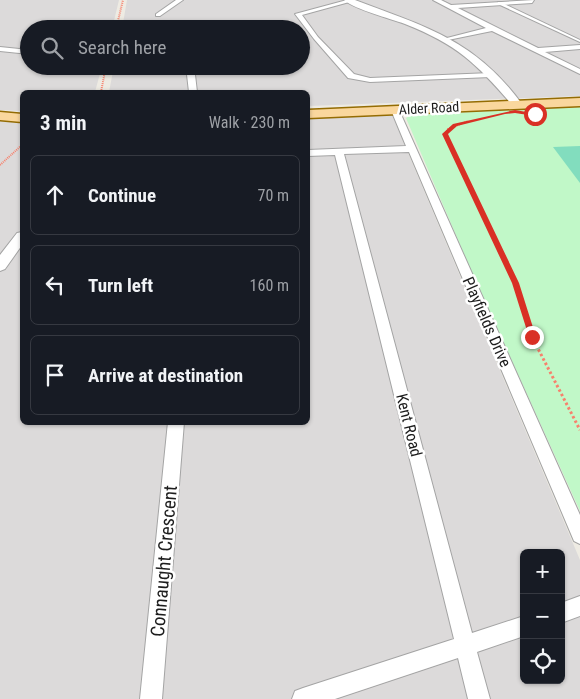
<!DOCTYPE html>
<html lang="en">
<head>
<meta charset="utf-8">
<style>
	:root { --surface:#171b24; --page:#242831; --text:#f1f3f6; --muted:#9ea1a6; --line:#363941 }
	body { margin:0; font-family:"Roboto Condensed",sans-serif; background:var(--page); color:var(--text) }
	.controls { position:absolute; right:15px; bottom:15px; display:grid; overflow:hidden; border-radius:8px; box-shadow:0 1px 4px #0004 }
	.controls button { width:45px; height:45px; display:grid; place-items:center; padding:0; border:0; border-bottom:1px solid var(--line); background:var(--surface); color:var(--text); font:25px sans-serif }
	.stop { position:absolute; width:15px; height:15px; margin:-11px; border:4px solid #d93025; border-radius:50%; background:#fff }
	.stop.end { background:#d93025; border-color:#fff; box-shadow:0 1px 5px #0008 }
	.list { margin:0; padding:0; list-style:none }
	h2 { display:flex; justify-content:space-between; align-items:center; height:65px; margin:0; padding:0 20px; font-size:21px }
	h2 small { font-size:16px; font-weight:400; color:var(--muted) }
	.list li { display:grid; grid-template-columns:32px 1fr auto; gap:15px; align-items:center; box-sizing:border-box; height:80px; margin:0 10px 10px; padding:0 10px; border:1px solid var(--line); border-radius:8px }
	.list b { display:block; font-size:19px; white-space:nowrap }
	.list em { font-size:16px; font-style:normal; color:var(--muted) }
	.icon { flex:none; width:28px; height:28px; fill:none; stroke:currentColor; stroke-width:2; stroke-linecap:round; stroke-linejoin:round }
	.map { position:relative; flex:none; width:580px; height:699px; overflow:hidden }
	.search { position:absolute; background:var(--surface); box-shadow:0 1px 4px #0004; left:20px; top:20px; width:290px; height:55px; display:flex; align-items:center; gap:12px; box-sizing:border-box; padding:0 18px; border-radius:28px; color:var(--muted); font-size:19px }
	.panel { position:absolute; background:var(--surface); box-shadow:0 1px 4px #0004; left:20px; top:90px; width:290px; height:335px; border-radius:8px }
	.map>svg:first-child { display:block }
	.residential { fill:#dcdada; fill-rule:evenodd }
	.park { fill:#c1f8c8 }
	.pitch { fill:#82ddbe }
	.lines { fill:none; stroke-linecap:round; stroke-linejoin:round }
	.service-casing { stroke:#a4a4a4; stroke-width:2 }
	.minor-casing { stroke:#a4a4a4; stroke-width:2 }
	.tertiary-casing { stroke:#a4a4a4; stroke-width:2 }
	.primary-casing { stroke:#946c03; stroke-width:3 }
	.path-far2 { stroke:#f7816c; stroke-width:2; stroke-dasharray:1 1; stroke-linecap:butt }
	.path-far1 { stroke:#f7816c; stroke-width:2.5; stroke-dasharray:2 2; stroke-linecap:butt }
	.path { stroke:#f7816c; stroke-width:3; stroke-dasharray:2.5 2.5; stroke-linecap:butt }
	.service { fill:#fff; fill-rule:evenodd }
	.minor { fill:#fff; fill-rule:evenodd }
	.tertiary { fill:#fff; fill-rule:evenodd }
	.primary { fill:#fad79d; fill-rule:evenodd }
	.route { fill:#d93025 }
	.labels { text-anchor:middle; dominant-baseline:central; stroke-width:5; stroke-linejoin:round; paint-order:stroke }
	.far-street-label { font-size:14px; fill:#1d1d1d; stroke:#fff }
	.street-label { font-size:16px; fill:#1d1d1d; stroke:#fff }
	.near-street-label { font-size:19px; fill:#1d1d1d; stroke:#fff }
</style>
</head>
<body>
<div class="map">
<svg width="580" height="699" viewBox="0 0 580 699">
	<rect width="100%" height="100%" fill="#eeebe3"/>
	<path class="residential" d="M0,0H119L112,29H29V66H102L95,92H22V111L0,110Z
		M127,0H580V96L308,106V92H109L114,66H301V29H122Z
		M392,115L580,560V699H0V121L22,123V422H308V119ZM524,553H561V680H524Z"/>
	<path class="park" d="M580,107V511L475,280L406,118L411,115Z"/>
	<path class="pitch" d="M580,146V183L553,147Z"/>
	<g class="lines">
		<defs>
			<path id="service" d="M498,2H500L580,40V42L498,4Z"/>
			<path id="minor" d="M176,0H183L160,16H156V14Z
				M347,0L353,1L302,15L318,37L354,74L370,78L491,73L495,75L491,77L370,82L348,78L314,39L295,14Z
				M433,0H441L451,5L534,0L532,3L458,8L538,48L580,45V49L545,52L580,69V74L492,31L443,41V39L486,28Z
				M0,47L29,50V54L0,51Z
				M186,66H194L197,92H189Z
				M392,108L399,110L580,515V544L574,541L409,152L344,154L472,633L524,616V636L477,652L490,699H468L458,658L335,699H292L295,691L303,688L454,639L335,155L308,156V150L406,146L391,110Z
				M168,422H184L162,699H140Z
				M580,596V616L561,623V603Z"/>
			<path id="tertiary" d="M344,0H355C426,27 474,39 522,104L517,107L513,106C477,64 458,45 405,24C389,18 356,10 344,0Z
				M22,232V245L5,269L0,271V255L17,233Z"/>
			<path id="primary" d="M580,98V106L308,118V110Z
				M0,112L22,114V122L0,120Z"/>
		</defs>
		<use href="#service" class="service-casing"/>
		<use href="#minor" class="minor-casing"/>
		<use href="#tertiary" class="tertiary-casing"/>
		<use href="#primary" class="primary-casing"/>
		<path class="path-far2" d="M116,29L123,0
			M101,92L106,66
			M0,165L22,145
			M467,182L445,137L448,129L468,121"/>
		<path class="path-far1" d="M466,181L516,283L525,313"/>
		<path class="path" d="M525,312L532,337L580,430"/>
		<use href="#service" class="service"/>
		<use href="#minor" class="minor"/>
		<use href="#tertiary" class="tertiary"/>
		<use href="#primary" class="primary"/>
	</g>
	<path class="route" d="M515,110L538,114L535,116L515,113L505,114L457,126L448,134L519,283L536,337L532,340L529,337L512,283L442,134L453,124Z"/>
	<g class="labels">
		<g class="far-street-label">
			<text transform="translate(429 108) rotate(-3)">Alder Road</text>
		</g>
		<g class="street-label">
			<text transform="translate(487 322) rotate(66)">Playfields Drive</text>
			<text transform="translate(409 425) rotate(76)">Kent Road</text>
		</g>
		<g class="near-street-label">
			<text transform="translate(164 561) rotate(-85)">Connaught Crescent</text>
		</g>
	</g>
</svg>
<div class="controls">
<button>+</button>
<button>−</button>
<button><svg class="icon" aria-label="locate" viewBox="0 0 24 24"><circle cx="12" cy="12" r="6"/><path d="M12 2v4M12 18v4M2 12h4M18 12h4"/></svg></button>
</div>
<div class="stop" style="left:535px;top:114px"></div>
<div class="stop end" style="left:532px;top:337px"></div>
<div class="search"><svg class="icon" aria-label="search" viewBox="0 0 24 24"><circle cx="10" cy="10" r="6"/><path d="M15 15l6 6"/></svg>Search here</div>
<section class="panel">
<h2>3 min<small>Walk · 230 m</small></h2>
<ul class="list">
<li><svg class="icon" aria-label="ahead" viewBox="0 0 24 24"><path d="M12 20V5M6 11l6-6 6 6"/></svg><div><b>Continue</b></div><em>70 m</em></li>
<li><svg class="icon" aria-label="left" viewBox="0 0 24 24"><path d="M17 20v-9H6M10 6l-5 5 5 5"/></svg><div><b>Turn left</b></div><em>160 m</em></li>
<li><svg class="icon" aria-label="arrive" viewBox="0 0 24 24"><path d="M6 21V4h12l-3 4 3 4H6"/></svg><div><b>Arrive at destination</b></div></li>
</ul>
</section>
</div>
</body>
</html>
